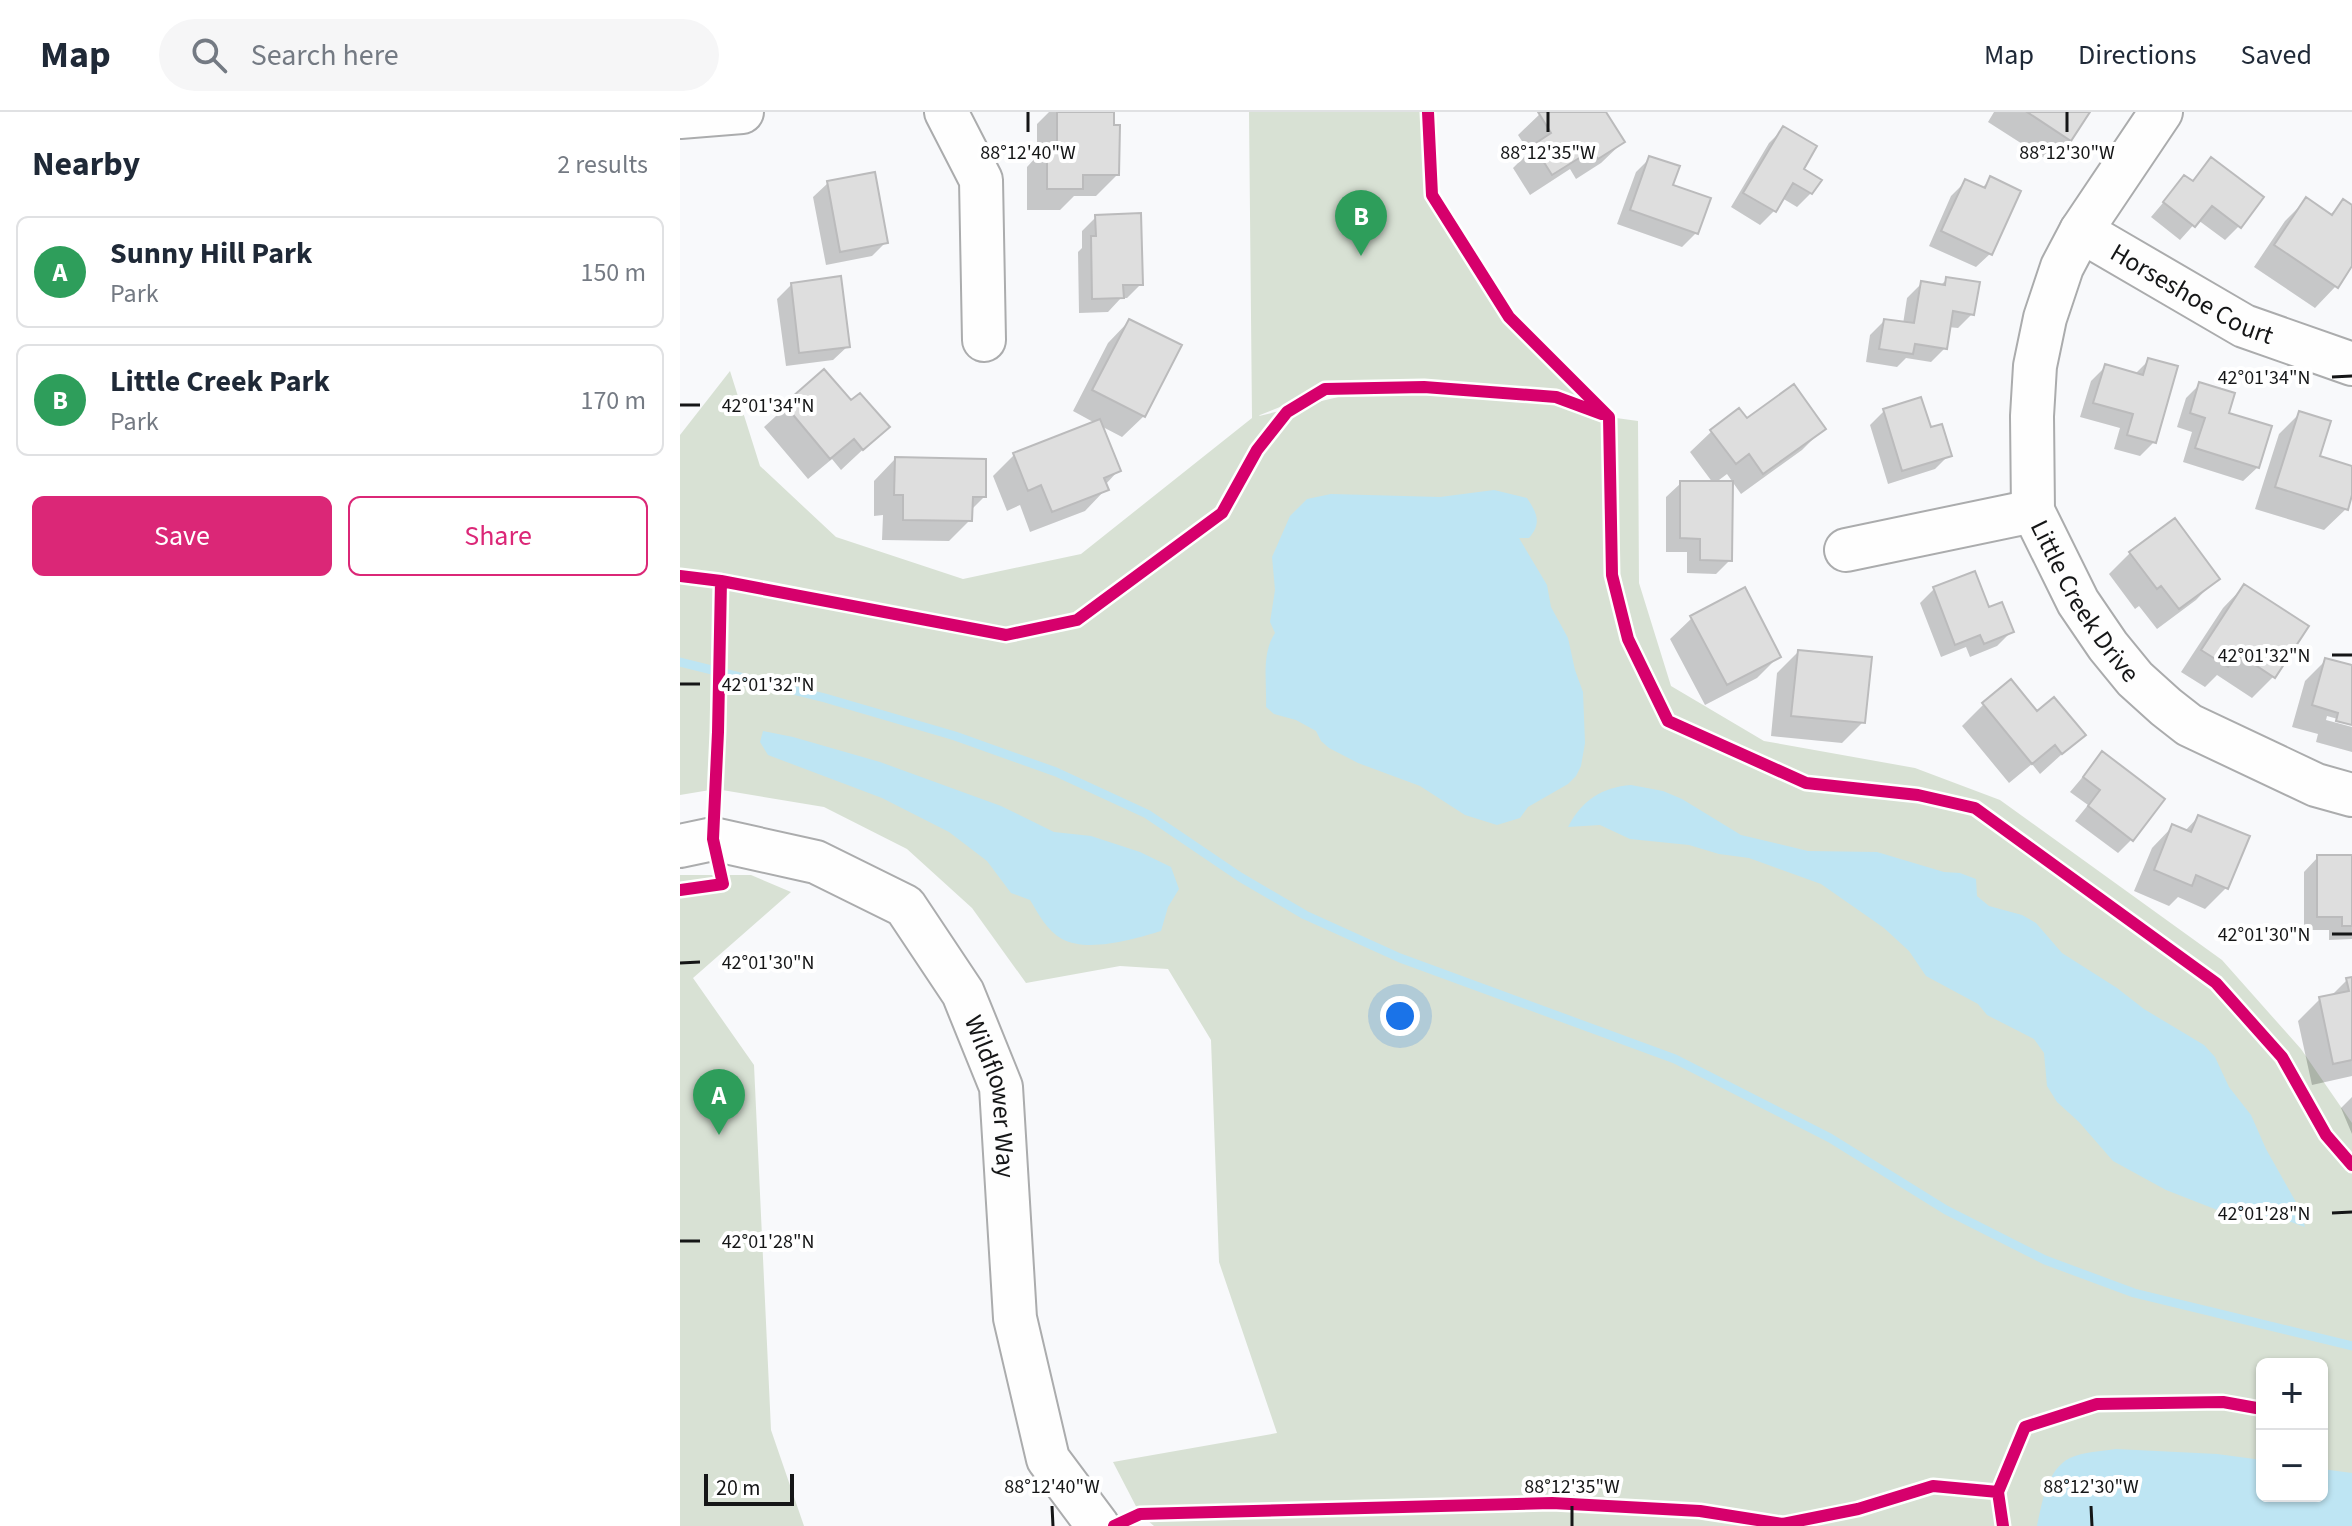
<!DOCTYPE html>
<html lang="en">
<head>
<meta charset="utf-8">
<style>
	:root { --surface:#fff; --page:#f6f6f7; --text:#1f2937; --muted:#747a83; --line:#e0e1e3; --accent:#db2777 }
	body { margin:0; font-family:"Source Sans 3",sans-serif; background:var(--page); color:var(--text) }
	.controls { position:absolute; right:24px; bottom:24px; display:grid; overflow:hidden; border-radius:12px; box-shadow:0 2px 6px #0004 }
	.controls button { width:72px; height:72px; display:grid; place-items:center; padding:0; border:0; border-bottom:2px solid var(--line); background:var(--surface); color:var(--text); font:40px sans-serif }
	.scale { position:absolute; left:24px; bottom:20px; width:90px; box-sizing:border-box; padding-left:8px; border:4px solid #151617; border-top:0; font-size:22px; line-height:28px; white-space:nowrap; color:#151617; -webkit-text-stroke:6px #fff; paint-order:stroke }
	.you { position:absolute; left:720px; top:904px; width:28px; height:28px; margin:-20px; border:6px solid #fff; border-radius:50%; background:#1a73e8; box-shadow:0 0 0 12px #1a73e833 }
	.badge { display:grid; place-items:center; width:52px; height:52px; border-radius:50%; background:var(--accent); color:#fff; font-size:26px; font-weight:700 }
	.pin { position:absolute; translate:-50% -66px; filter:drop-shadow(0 2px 4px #0008) }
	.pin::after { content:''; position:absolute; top:42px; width:28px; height:24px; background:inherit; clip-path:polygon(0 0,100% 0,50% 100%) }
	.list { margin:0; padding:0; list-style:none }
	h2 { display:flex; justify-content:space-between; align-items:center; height:104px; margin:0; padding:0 32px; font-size:34px }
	h2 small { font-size:26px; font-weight:400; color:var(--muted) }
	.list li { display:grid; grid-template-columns:52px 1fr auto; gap:24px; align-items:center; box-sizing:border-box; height:112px; margin:0 16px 16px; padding:0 16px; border:2px solid var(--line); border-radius:12px }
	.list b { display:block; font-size:30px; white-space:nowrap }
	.list p { margin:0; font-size:26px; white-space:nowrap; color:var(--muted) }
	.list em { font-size:26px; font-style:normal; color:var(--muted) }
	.actions { display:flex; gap:16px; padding:24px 32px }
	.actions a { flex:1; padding:18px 0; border:2px solid var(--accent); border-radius:12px; text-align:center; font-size:28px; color:var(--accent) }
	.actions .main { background:var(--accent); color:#fff }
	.icon { flex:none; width:44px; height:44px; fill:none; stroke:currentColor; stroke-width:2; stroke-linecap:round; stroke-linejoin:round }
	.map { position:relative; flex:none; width:1672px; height:1414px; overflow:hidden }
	header { display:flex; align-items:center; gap:48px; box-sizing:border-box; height:112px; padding:0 40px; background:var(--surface); border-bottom:2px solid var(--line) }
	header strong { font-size:38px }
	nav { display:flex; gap:44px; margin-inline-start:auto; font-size:28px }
	.search { width:560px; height:72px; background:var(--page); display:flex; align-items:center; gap:20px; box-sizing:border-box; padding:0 28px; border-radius:44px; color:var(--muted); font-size:30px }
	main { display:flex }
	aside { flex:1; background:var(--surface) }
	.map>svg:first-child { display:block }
	.green { fill:#d8e1d4; fill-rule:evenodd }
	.water { fill:#bee5f3 }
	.shadow { fill:#0003 }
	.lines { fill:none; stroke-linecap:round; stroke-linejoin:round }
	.stream { stroke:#bee5f3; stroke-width:9 }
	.building { fill:#dedede; stroke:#bbbbbc; stroke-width:2 }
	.minor-casing { stroke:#abacad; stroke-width:46 }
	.minor { stroke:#fefefe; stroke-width:42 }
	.cycleway-casing { stroke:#fff; stroke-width:17 }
	.cycleway { stroke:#d6006c; stroke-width:12 }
	.ticks { fill:none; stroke:#151617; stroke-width:3 }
	.labels { text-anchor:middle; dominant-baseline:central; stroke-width:8; stroke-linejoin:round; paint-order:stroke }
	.street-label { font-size:26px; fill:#151617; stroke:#fff }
	.ticks-label { font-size:20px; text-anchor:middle; fill:#151617; stroke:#fff; stroke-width:8; stroke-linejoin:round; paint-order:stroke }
</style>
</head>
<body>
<header>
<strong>Map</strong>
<div class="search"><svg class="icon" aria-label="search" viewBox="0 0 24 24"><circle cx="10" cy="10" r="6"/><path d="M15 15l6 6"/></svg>Search here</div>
<nav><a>Map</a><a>Directions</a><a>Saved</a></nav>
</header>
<main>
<aside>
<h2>Nearby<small>2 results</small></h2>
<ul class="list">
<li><span class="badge" style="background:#2e9e5b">A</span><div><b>Sunny Hill Park</b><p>Park</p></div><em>150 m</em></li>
<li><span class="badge" style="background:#2e9e5b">B</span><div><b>Little Creek Park</b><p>Park</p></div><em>170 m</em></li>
</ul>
<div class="actions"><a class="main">Save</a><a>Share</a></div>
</aside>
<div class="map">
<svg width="1672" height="1414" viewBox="0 0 1672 1414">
	<rect width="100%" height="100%" fill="#f8f9fb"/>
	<path class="green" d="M569,0H748L752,83L829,205L929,305L958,309L959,471L991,574L1084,629L1235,656L1320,688L1542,848L1621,937L1672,1011V1414H474L460,1402L433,1350L597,1321L539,1150L531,928L488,857L440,854L346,871L292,796L227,737L144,695L36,677L0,683V323L50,259L80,354L156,425L283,467L401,442L572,306ZM645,277H692L579,304L580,303ZM1582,1252H1642V1384H1582Z
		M0,763H71L111,780L13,866L74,953L91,1318L124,1414H0Z"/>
	<path class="water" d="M814,378L847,386C857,401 862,411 849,426H839L867,473L871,495L888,526L895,558L903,580L905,631L901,654L896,664L888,672L848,695L840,706L817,713L785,703L740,674L678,651L649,636L641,629L636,619L616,608L594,602L586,595C587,570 581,542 595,521L590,510L595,478L592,445L610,404L627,387L651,382L760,385Z
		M83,619L113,625L200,650L321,694L374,720L411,724L460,740L491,755L499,777L488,795L481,819C455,827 408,841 382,827C367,819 358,801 350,788L331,781L307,749L269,720L202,686L88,643L80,630Z
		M951,673L983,679L1002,687L1061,723L1128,739L1197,740L1264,760L1280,761L1296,767L1297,784L1309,794L1342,803L1356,811L1382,841L1437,876L1464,897L1524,933L1535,945L1549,975L1571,1003L1586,1037L1621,1099L1625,1115L1611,1110L1576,1108L1545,1101L1486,1078L1433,1049L1399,1010L1377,990L1367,974L1364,941L1354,927L1307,903L1298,892L1246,864L1229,839L1204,816L1141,772L1069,746L1039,742L1009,733L950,727L920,713L888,715C901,689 922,675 951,673Z
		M1436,1337L1537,1342L1582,1348V1384H1642V1357L1672,1361V1414H1357C1362,1391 1367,1357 1390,1346C1403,1340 1422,1339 1436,1337Z"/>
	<path class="shadow" d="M369,0H432L437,63L416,84H394L380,98H347V55L357,44V12Z
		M862,0H924L943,30L921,51L896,67L890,57L850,83L833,56L849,40L838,23Z
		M1314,0H1408L1390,28L1369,49L1308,10Z
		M1103,17L1131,81L1117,95L1102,86L1094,99L1080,113L1051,95L1089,31Z
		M970,46L991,74L1017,120L1002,135L937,112L956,60Z
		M1531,48L1559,114L1545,128L1518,108L1500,128L1471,105L1504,66L1511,70Z
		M1311,67V141L1296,155L1249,134L1271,84L1285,70L1301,77Z
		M148,71L206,130L192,144L146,153L133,85Z
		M1626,88L1650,103L1663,90L1672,96V151L1656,174L1635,196L1574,155L1605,109Z
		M416,105L461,172L447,186H441L428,200L399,201L398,140L402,136V119Z
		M1267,167L1292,202L1278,216L1268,215L1265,236L1251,250L1226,246L1217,255L1186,250L1190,223L1204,209L1223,212L1227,186L1241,172L1259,175Z
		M112,172L168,234L153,248L106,254L97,187Z
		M449,209L464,304L442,325L421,314L438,359L425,373L426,377L405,399L350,420L340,393L327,399L313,364L335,342L415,311L393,299L428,231Z
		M1469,248L1474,330L1460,344L1434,337L1440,316L1400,305L1411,269L1425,255L1454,263Z
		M144,260L171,291L207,315L161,358L152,347L128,367L84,315Z
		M1520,272L1546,302L1578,355L1563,369L1503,350L1512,320L1497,315L1506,286Z
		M1204,299L1249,318L1269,343L1255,357L1208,372L1190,313Z
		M1620,301L1637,345L1672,356V377L1666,397L1644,418L1575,397L1599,322Z
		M1066,309L1144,316L1122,338L1061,382L1047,362L1035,371L1050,448L1036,462L1007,461V440H986V385L1001,371H1033L1010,340L1032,319Z
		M215,347L304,385L291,398L290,408L269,429L202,428L203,403L194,404V369Z
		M1450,441L1537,466L1516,488L1477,517L1459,494L1455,497L1429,462Z
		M1294,461L1308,497L1331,520L1317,534L1290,545L1286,535L1261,545L1240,491L1254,477Z
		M1564,474L1593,565L1572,586L1537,563L1525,575L1501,560L1543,496Z
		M1012,506L1099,544L1077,566L1025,593L990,527Z
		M1118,540L1183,610L1162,631L1091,624L1097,561Z
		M1646,548L1672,555V611L1647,604L1646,608L1672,615V640L1636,630L1638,622L1612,615L1625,569Z
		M1303,593L1357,602L1403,623L1360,662L1352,652L1329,671L1282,614Z
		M1422,642L1452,727L1438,741L1395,709L1408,693L1390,680Z
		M1518,705L1547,775L1525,797L1498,785L1489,794L1454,779L1472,736L1493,714L1505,719Z
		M1638,745H1672V827L1649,828V818H1624V760Z
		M1672,867V964L1632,973L1618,909L1640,887L1650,885L1667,868Z
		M1672,985V1022L1661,996Z"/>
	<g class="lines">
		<path class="stream" d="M0,550L145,586L275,624L376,660L467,702L560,765L625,803L720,846L995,947L1150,1026L1266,1098L1365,1148L1454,1181L1672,1234"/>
	</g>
	<path class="building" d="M377,0H434V13H440L439,63H403V77H367V31H377Z
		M858,0H926L945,30L918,47L912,38L872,63L853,33L871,21Z
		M1347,0H1410L1391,29Z
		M1103,14L1137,34L1124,57L1142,68L1132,82L1113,71L1096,100L1063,81Z
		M969,44L1000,54L993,73L1031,86L1018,122L950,98Z
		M1531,45L1584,85L1561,116L1532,94L1515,115L1483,90L1504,63L1513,69Z
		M195,60L208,131L160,140L147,69Z
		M1310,64L1341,79L1312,143L1261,119L1285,67L1305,76Z
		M1626,85L1652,103L1663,87L1672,93V154L1658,176L1594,133Z
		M461,101L463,173H443L444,186L412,187L411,124H416L415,103Z
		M161,164L170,235L119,241L111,171Z
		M1266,165L1300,170L1294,203L1273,199L1267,237L1235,232L1233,242L1199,237L1204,207L1234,211L1241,169L1265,173Z
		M449,207L502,233L465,305L412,278Z
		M1468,246L1498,254L1476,331L1447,323L1453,302L1413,291L1425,252L1463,263Z
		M144,257L171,288L180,281L210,315L183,338L174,327L150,347L104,292Z
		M1519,270L1555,281L1549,301L1592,314L1579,356L1515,336L1525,306L1510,301Z
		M1114,272L1146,317L1083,362L1069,342L1056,352L1030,318L1059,296L1067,306Z
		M1241,285L1251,315L1262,312L1272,344L1222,359L1203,297Z
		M1619,299L1651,309L1640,344L1672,354V383L1668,398L1595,375Z
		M420,307L441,359L424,366L429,378L372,400L361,373L348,379L333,341Z
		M215,345L306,347V385H293L292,409L223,408V383H214Z
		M1000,369H1053L1052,449L1020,448V427L1000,426Z
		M1495,406L1540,467L1499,497L1481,474L1477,477L1449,440Z
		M1295,459L1309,495L1322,490L1334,520L1304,532L1300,523L1275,533L1253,475Z
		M1564,472L1629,514L1595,566L1557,541L1548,555L1521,538Z
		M1065,475L1101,545L1047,573L1010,504Z
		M1118,538L1192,545L1185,611L1111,604Z
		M1645,546L1672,553V613L1656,609L1658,601L1632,593Z
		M1331,567L1357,599L1374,585L1406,623L1382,642L1375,633L1352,652L1302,591Z
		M1422,639L1485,687L1453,729L1408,694L1420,678L1403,665Z
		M1518,703L1570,724L1548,777L1516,763L1512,774L1474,758L1492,712L1511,720Z
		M1637,743H1672V814H1662V805H1637Z
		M1672,865V948L1653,952L1639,885L1669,879L1666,866Z"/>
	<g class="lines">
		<defs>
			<g id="minor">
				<path d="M266,0L301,68L304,228"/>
				<path id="s1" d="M1481,0L1401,119L1382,155L1365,206L1355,254L1352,304L1353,399L1398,490L1428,534L1455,567L1486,595L1509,613L1636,673L1672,683"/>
				<path d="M0,5L62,0"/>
				<path id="s2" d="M1401,119L1564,214L1672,252"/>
				<path d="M1166,438L1353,399"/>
				<path id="s3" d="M0,734L33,727L136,750L225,794L283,881L321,975L335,1206L368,1347L418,1414"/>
			</g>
		</defs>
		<use href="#minor" class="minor-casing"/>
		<use href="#minor" class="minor"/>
		<defs>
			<path id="cycleway" d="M748,0L752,83L829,205L929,305L932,463L948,527L988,609L1126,671L1238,683L1295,696L1536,871L1602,945L1646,1023L1672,1053
				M0,464L41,469L326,523L397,508L542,401L577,338L607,300L645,277L744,275L876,285L922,302
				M0,778L43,772L33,727L38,620L41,469
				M434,1414L460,1402L872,1391L1020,1399L1103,1412L1178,1397L1253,1374L1318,1380
				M1323,1414L1318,1380L1345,1315L1417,1292L1543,1290L1582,1297"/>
		</defs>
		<use href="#cycleway" class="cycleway-casing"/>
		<use href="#cycleway" class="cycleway"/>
	</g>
	<path class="ticks" d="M348,0V20M868,0V20M1387,0V20M1652,265L1672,264M0,293H20M1652,543H1672M0,572H20M1652,822H1672M0,851L20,850M1652,1101L1672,1100M0,1129H20M372,1394L373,1414M892,1394V1414M1411,1394L1412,1414"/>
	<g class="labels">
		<g class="street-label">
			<text stroke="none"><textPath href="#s2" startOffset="128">Horseshoe Court</textPath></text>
			<text stroke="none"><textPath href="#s1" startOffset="536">Little Creek Drive</textPath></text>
			<text stroke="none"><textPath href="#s3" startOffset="452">Wildflower Way</textPath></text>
		</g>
	</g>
	<g class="ticks-label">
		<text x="348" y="47">88°12'40"W</text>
		<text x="868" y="47">88°12'35"W</text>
		<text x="1387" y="47">88°12'30"W</text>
		<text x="1584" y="272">42°01'34"N</text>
		<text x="88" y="300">42°01'34"N</text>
		<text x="1584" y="550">42°01'32"N</text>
		<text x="88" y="579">42°01'32"N</text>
		<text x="1584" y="829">42°01'30"N</text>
		<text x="88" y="857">42°01'30"N</text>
		<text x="1584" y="1108">42°01'28"N</text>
		<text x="88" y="1136">42°01'28"N</text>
		<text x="372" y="1381">88°12'40"W</text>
		<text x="892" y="1381">88°12'35"W</text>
		<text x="1411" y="1381">88°12'30"W</text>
	</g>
</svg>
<div class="controls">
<button>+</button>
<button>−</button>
</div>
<div class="scale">20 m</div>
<div class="you"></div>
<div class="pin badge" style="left:39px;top:1023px;background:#2e9e5b">A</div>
<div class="pin badge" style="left:681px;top:144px;background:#2e9e5b">B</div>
</div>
</main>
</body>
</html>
